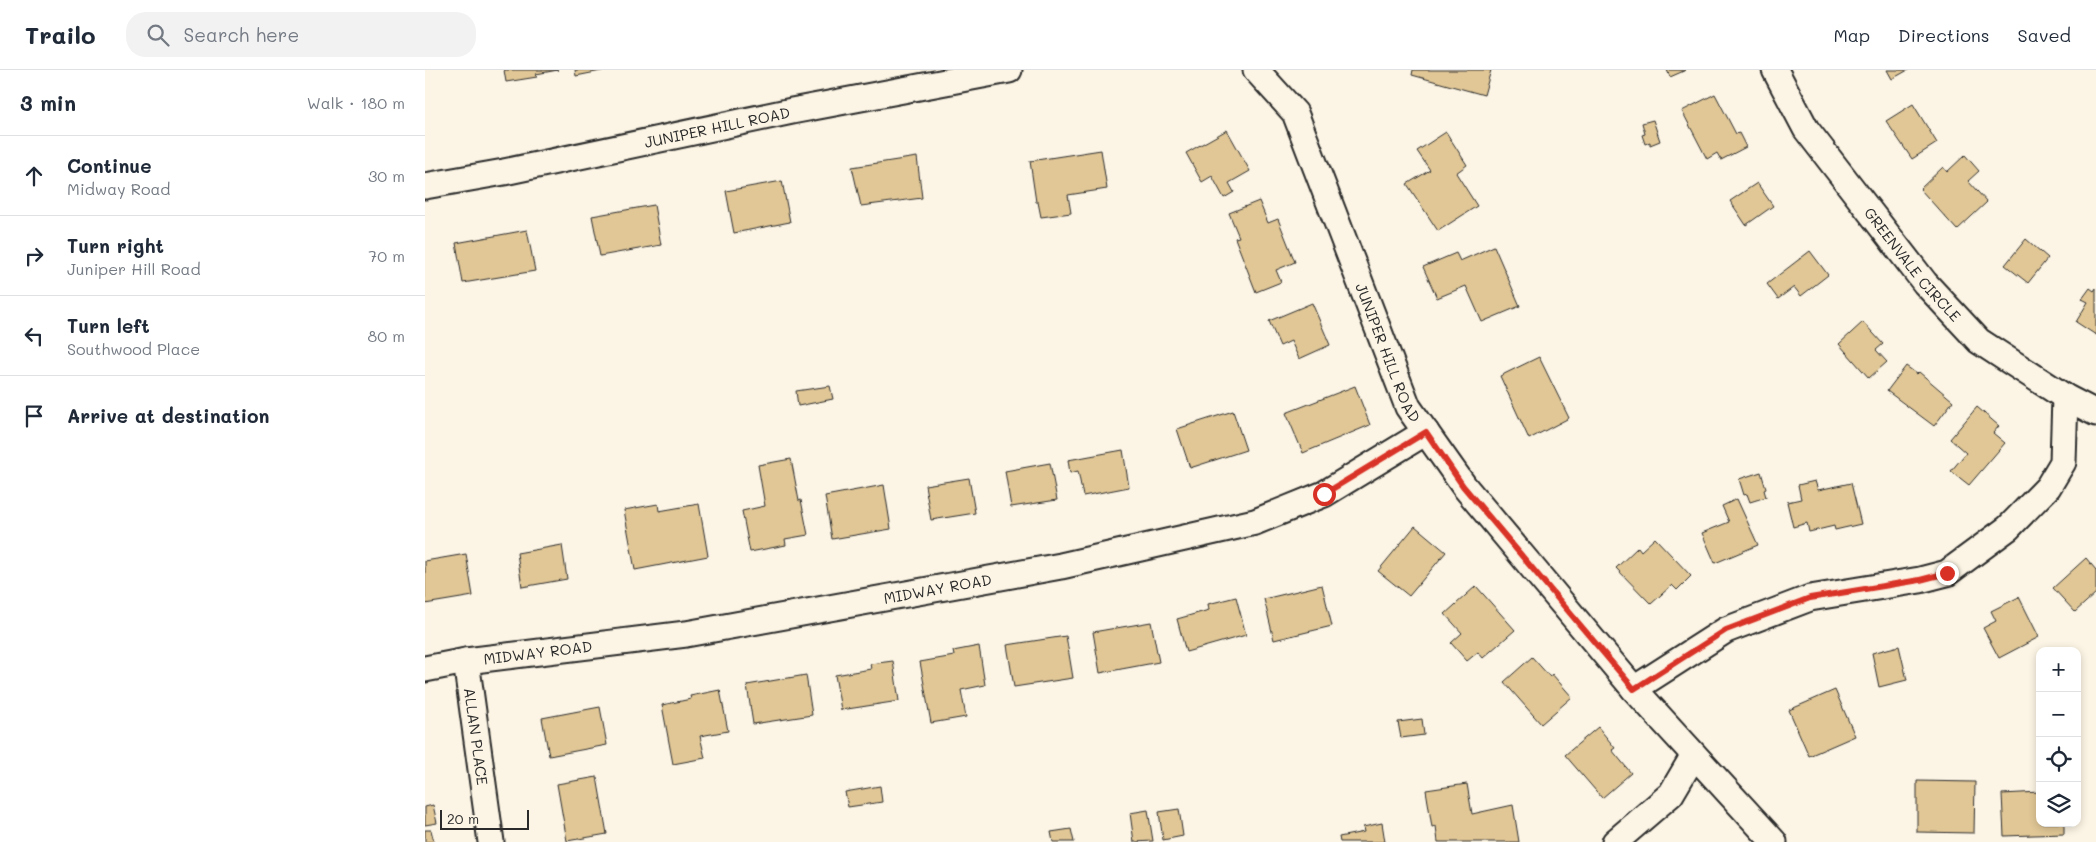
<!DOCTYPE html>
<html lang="en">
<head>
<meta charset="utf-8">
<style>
	:root { --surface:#fff; --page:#f2f2f3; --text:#1f2937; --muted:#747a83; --line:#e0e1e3 }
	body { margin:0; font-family:Mali,sans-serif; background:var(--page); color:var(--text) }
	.controls { position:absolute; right:15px; bottom:15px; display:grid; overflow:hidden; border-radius:10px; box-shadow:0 2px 8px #0003 }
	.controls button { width:45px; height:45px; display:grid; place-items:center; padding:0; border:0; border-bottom:1px solid var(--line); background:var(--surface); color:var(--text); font:25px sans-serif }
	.scale { position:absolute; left:15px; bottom:12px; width:89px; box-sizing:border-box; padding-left:5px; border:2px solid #2b2b2b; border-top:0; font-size:14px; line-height:18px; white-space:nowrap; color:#2b2b2b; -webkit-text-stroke:4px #fcf5e5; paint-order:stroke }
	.stop { position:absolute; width:15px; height:15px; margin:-11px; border:4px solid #d93025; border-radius:50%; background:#fff }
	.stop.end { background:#d93025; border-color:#fff; box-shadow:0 1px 5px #0008 }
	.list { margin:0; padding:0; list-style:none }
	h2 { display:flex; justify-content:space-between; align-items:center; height:65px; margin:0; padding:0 20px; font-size:21px }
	h2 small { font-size:16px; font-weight:400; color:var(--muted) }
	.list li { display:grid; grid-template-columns:32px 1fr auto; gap:15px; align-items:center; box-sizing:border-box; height:80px; padding:0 20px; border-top:1px solid var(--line) }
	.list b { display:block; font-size:19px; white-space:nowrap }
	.list p { margin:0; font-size:16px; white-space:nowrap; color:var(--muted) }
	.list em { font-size:16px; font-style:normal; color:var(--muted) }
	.icon { flex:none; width:28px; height:28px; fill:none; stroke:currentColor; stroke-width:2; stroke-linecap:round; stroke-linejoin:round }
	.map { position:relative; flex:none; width:1671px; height:772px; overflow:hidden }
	header { display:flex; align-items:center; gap:30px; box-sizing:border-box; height:70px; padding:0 25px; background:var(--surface); border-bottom:1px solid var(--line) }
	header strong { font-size:24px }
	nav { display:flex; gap:28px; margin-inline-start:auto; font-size:18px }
	.search { width:350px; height:45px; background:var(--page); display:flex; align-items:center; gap:12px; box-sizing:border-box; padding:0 18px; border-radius:20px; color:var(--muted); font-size:19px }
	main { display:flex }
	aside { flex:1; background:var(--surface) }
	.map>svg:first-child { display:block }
	.building { fill:#e1c796; stroke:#2b2b2b }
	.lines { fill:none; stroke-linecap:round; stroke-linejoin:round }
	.street-casing { stroke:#2b2b2b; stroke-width:29 }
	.street { stroke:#fcf5e5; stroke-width:25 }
	.route { stroke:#d93025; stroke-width:6 }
	.labels { text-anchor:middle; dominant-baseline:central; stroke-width:4; stroke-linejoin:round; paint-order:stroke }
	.street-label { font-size:15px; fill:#2b2b2b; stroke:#fcf5e5 }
</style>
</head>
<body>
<header>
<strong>Trailo</strong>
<div class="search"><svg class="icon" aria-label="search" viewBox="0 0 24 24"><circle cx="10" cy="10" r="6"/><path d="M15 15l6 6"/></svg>Search here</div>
<nav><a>Map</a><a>Directions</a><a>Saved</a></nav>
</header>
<main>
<aside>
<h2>3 min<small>Walk · 180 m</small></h2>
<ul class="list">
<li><svg class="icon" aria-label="ahead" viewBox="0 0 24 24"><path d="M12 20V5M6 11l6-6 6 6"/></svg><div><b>Continue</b><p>Midway Road</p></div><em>30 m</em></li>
<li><svg class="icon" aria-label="right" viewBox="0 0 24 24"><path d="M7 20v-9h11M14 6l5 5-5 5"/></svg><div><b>Turn right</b><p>Juniper Hill Road</p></div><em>70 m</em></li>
<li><svg class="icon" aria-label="left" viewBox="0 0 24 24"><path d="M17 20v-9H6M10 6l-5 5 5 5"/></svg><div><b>Turn left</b><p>Southwood Place</p></div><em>80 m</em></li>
<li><svg class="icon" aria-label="arrive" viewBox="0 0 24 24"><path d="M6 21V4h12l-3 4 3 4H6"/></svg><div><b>Arrive at destination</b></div></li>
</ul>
</aside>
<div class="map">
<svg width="1671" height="772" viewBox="0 0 1671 772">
	<rect width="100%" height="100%" fill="#fcf5e5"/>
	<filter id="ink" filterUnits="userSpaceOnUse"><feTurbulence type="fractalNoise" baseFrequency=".02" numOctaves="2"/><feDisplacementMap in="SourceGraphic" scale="10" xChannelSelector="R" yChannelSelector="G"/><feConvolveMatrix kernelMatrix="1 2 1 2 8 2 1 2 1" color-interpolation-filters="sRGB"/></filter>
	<g filter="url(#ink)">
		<path class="building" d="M79,0H133L111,4L112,7L81,12Z
			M150,0H181L151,6Z
			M988,0H1066L1059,25L987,5Z
			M1242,0H1261L1245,7Z
			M1462,0H1483L1467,9Z
			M1290,24L1311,64L1314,63L1321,77L1296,90L1292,83L1282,89L1257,41Z
			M1488,34L1512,73L1487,89L1461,51Z
			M1228,50L1235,71L1225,75V72L1220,74L1217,65L1220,64L1217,53Z
			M802,60L825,101L804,113L809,122L799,128L787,106L777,112L761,83Z
			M1021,62L1042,95L1031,103L1052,136L1013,161L982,114L1005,100L992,81Z
			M676,80L682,119L643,125L646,143L616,147L613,132H611L605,91Z
			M1540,85L1554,101L1543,111L1562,132L1532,160L1495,119L1518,97L1522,102Z
			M492,87L497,128L436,136L427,97Z
			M357,111L365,152L309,163L301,121Z
			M1332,113L1348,136L1321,155L1305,131Z
			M834,131L843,153L853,149L870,192L851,200L856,212L831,222L810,168L814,167L804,143Z
			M229,135L236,175L175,186L167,146Z
			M102,160L110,201L38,213L31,173Z
			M1601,169L1623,188L1603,213L1580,195Z
			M1069,176L1095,236L1057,252L1041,216L1012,228L998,197L1031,183L1035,191Z
			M1385,181L1403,205L1376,226L1369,217L1353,229L1342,214Z
			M1665,218L1669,221L1671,218V265L1651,252L1663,232L1657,229Z
			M887,233L905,275L874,289L866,271L855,276L844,251Z
			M1438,252L1458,274L1451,280L1462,292L1444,308L1414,274Z
			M1114,287L1144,348L1104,369L1075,306Z
			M1481,296L1492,304L1494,302L1528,331L1509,356L1462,321Z
			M405,316L408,329L373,336L371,321Z
			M930,316L945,355L878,383L861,343Z
			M1552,337L1574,356L1568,363L1580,373L1544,415L1526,401L1541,383L1525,369Z
			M808,341L821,380L765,398L752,359Z
			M698,380L704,417L658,426L653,401L645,403L643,390Z
			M366,389L374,431L376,430L383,465L360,469L361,475L325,482L317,441L340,436L333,395Z
			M625,393L632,430L586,437L580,401Z
			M1336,402L1341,419L1339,420L1341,427L1325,432L1322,424L1319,425L1314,409Z
			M544,408L550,443L506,450L500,415Z
			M1390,411L1393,420L1426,413L1436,454L1410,460L1409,456L1384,462L1382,453L1368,457L1362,432L1376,429L1373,415Z
			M459,415L466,459L407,469L400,426Z
			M1312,429L1333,475L1290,493L1277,463L1304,452L1297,436Z
			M233,434L234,441L274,434L283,486L210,500L199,440Z
			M990,456L1021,482L984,526L953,501Z
			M1230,468L1266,506L1252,520L1247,515L1226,534L1191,498L1213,477L1216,481Z
			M137,475L142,509L97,517L92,483Z
			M41,484L48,526L0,534V491Z
			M1661,488L1671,500V523L1650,542L1628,518Z
			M897,515L907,556L849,570L839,529Z
			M1051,516L1090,560L1058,588L1053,582L1042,591L1026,573L1037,563L1020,544Z
			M811,527L821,565L761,582L752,549L784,540L783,534Z
			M1594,527L1614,567L1574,588L1558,558L1571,551L1566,541Z
			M726,552L734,592L675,603L668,562Z
			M641,566L648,608L589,617L582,575Z
			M554,576L560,615L536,620L541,647L506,653L495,592L529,586L528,581Z
			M1474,576L1482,610L1454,617L1447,583Z
			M1107,587L1125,607L1127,604L1147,627L1116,654L1079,612Z
			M468,591L474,631L416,640L410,605L446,599L445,594Z
			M381,605L387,645L328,654L322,615Z
			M295,620L303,661L275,666L280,688L248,694L237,635L266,629L265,626Z
			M1410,620L1430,666L1384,686L1364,640Z
			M175,637L182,675L124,686L117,648Z
			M997,649L999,665L976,668L973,652Z
			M1173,657L1190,678L1187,680L1206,703L1177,728L1140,685Z
			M172,707L182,764L142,771L132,714Z
			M1492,711L1550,712L1549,763L1492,762Z
			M1042,714L1047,744L1088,735L1094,772H1013L1011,756L1007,757L1001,720Z
			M455,716L457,732L423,737L420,722Z
			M1615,722V753H1639V764L1579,766L1577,724Z
			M8,735L12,753L0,755V737Z
			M754,739L758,766L738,770L734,742Z
			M723,740L728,771L709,772L705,743Z
			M957,753L960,772H915L914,767L939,762L938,757Z
			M646,759L649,772H628L626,762Z
			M0,760H6L9,772H0Z"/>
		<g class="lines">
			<defs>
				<g id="street">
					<path id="s1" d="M831,0L870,43L983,337L1039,416L1209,619L1349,772"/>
					<path id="s2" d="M1350,0L1381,59L1500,213L1554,271L1640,327L1671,343"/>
					<path id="s3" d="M0,116L79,102L367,41L584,0"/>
					<path id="s4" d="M41,591L66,772"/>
					<path id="s5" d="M0,599L41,591L261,564L636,496L830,452L899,424L1001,362"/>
					<path d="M1209,619L1301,560L1385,528L1495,510L1522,503L1583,458L1623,417L1638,392L1640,327"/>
					<path d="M1190,772L1246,724L1269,685"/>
				</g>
			</defs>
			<use href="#street" class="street-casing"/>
			<use href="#street" class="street"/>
		</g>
	</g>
	<g class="lines" filter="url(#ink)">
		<path class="route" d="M899,424L1001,362L1038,416L1209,619L1301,560L1385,528L1495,510L1522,503"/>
	</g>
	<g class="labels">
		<g class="street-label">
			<text stroke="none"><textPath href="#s3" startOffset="298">JUNIPER HILL ROAD</textPath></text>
			<text stroke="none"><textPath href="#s2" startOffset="239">GREENVALE CIRCLE</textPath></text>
			<text stroke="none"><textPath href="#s1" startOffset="315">JUNIPER HILL ROAD</textPath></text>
			<text stroke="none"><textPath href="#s5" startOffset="519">MIDWAY ROAD</textPath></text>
			<text stroke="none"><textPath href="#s5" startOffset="114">MIDWAY ROAD</textPath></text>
			<text stroke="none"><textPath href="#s4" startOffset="76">ALLAN PLACE</textPath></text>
		</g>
	</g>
</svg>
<div class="controls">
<button>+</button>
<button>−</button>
<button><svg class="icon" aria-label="locate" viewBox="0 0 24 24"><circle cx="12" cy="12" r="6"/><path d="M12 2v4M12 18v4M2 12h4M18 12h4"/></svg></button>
<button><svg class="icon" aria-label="layers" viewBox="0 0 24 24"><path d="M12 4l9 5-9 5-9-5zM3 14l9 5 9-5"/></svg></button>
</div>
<div class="scale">20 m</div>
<div class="stop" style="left:899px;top:424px"></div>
<div class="stop end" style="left:1522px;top:503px"></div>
</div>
</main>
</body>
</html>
